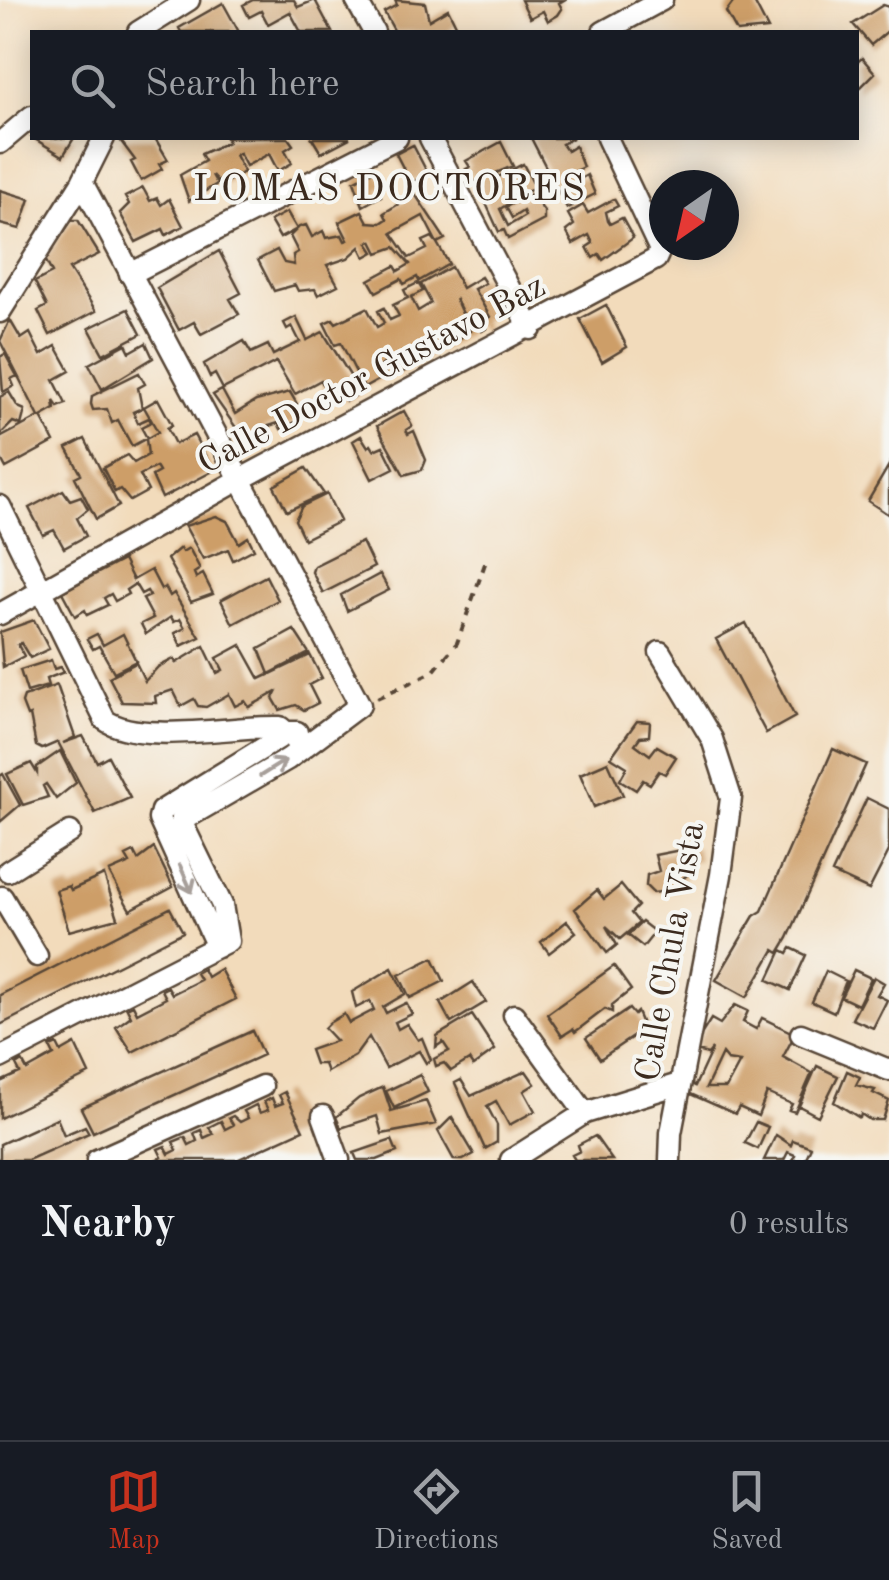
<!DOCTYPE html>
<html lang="en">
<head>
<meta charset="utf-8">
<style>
	:root { --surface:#171b24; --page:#242831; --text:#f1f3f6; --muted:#9ea1a6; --line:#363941; --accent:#c8321e }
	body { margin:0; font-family:"Old Standard TT",serif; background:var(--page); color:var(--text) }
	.compass { position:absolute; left:649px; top:170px; width:90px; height:90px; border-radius:50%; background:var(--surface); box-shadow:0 5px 25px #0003; rotate:214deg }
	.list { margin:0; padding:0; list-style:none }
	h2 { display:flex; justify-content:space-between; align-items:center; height:130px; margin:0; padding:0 40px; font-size:42px }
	h2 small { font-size:32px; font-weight:400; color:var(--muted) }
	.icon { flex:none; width:55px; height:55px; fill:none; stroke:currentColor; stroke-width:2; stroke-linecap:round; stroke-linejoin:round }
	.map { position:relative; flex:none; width:889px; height:1160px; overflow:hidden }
	.search { position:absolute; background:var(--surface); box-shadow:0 5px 25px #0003; left:30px; right:30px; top:30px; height:110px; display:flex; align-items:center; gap:25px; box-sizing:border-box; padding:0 35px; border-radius:0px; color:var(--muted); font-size:38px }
	.sheet { height:280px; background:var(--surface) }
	nav { display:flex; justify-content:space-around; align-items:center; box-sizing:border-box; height:140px; border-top:2px solid var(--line); background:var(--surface); font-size:28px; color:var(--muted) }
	nav a { display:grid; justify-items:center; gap:5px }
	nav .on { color:var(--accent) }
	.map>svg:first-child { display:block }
	.building { fill:#cd9e68; fill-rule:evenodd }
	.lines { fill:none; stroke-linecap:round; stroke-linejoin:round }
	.minor-casing { stroke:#564536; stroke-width:25 }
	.path { stroke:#564536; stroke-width:4; stroke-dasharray:8 8; stroke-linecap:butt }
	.minor { stroke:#fff; stroke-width:20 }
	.oneway { stroke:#a79f9a }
	.labels { text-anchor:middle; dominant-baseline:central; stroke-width:8; stroke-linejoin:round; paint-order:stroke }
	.street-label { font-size:35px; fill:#3b2a1e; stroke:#f6f6f2 }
	.neighbourhood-label { font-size:38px; letter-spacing:2.5px; fill:#3b2a1e; stroke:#f6f6f2 }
</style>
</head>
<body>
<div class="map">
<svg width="889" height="1160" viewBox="0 0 889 1160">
	<rect width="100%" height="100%" fill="#f6f6f2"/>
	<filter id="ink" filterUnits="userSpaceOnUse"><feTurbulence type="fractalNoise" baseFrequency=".01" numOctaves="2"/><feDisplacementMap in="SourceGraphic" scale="20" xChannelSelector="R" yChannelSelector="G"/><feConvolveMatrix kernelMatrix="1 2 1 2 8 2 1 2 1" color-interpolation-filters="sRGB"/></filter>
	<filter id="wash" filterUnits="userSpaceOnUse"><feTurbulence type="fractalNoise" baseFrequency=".0048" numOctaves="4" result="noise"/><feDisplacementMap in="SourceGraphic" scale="40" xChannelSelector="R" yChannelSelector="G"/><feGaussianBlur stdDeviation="2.25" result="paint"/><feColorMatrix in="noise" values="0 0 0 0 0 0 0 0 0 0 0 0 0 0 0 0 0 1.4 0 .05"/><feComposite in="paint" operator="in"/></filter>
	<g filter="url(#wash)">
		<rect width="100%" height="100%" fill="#f2dbbb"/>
		<g id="blocks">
			<path class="building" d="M253,0H294L298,7L315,0L332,32H301L290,12L268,24L261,11L249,17L243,5Z
				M395,0L425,3L429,20L448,9L456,25L448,32H395L384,12L397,5Z
				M521,0H564L559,3L562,9L558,15L548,21L543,11L530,18Z
				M735,0H753L768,29L737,32L726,12Z
				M223,3L239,32H181L179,28Z
				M883,5L889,7V30L871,45L853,24Z
				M862,58L875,73L856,92V63Z
				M33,138H74L63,156Z
				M125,138H155L168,160L159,164L162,169L141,181L131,162L135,160L120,140Z
				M226,138H288L293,145L285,150L292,163L278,171L269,154L246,166L239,153L235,155L244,172L221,185L212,175L217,184L189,201L180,175L205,161L201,154L228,142Z
				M312,138H350L321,153Z
				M531,138H573L562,144L567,151L575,146L583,167L575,171L580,179L587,175L595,194L567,208Z
				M501,142L513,166L496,173L498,177L523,164L535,187L500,209L508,226L525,216L523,211L512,218L506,207L531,194L544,211V220L508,239L504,230L499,232L479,188L466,169L470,167L466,161Z
				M413,145L428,174L411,183L396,154Z
				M376,169L385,186L378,190L381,196L363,206L354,181Z
				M143,188L150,201L157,198L161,205L169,199L183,226L166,235L163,229L136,242L120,213L129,204L125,197Z
				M0,190L30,199L20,229L0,224Z
				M415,194L445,239L437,243L449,264L419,281L417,277L404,284L401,279L376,292L369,280L395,266L398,271L410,264L395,247L378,253L372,241L368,243L374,252L365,257L360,247L348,258L327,265L338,285L318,295L315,289L298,291L295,285L274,291L258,260L277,250L284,263L294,265L293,255L298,252L290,236L299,227L306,225L312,237L323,231L326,238L342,235L345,241L348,240L339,222L362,211L368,222L381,223L387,219L384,213ZM423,216L437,243L432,237L423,241L427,249L409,258L392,233Z
				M614,199L618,206L606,212L608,221L610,224L622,218L633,238L603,260L599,254L593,258L587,247L593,243L589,235L573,244L566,231L574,225L568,214L583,205L588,213Z
				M287,212L297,229L280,238L270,221Z
				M72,220H78L99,254L69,269L96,311L50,335L38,311L47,306L35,282L52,273L45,259Z
				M219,251L241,293L230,299L239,314L201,334L194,322L179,330L157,288Z
				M451,267L462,288L481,277L485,283L474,289L490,317L483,320L487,328L482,331L478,323L470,327L455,298L470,331L440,352L433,339L424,344L431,357L399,374L390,359L381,366L386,376L364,388L341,343L335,345L324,323L333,319L336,323L367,308L377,327L384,323L378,311L384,308L390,320L399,316L393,305L408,298L404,290L418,283L423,291L411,297L418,311L431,303L421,284Z
				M606,305L627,347L602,362L580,319Z
				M128,309L141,334L103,354L89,328Z
				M296,317L307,340L323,332L361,393L346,401L334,387L326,391L321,380L295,394L276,362L223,389L215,374L210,377L204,364L244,341L251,353L268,345L273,355L300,342L292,326L287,329L284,323Z
				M10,320L21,339L30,333L41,355L56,346L70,371L54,380L66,404L58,407L54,401L55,409L41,417L54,442L6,468L0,457V438L39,417L0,341Z
				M146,343L153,358L102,389L89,364L126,344L130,352Z
				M5,354L17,376L11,379L14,386L3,392L0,357Z
				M139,373L145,384L138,388L142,408L133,412L138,423L149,418L151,422L141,427L147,438L132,446L118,420L112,423L107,409L93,410L91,404L92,396Z
				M222,390L235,414L256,401L290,392L297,404L289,409H294L300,420L281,429L278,423L266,427L244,439L213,395Z
				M9,392L18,407L25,410L21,425L13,422L0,435V397Z
				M158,399L172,425L167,428L175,444L194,435L213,471L162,498L152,476L159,472L156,467L140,475L148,491L130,501L120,489L115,492L103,468L127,455L134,463L148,455L146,439L158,432L144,407Z
				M404,411L412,426L406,430L408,434L414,431L426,460L422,470L404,475L377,426Z
				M361,436L368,447L371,445L374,450L383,446L394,468L372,479L353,441Z
				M85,439L119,506L96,519L75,477L81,474L67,448Z
				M889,465V515L868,501Z
				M306,468L324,494L287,511L274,486Z
				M63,490L70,500L81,496L88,509L77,518L86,536L64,548L54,530L43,535L29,508Z
				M327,494L340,521L304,539L295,520L302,506Z
				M216,516L227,521L239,543L248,537L254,549L233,560L228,549L203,559L185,526Z
				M362,542L374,567L323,593L312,572L314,566Z
				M180,548L182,552L189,548L200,569L194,573L196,578L203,574L213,594L191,602L167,559Z
				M123,560L133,580L151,570L161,589L165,587L170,596L174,593L200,637L181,646L175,633L185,628L180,619L174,622L171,617L146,634L141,624L153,618L143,599L150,596L147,591L141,594L135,584L126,590L128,594L115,601L111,594L104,598L108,605L87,615L85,610L75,616L62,592Z
				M380,574L389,590L347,611L341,595Z
				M266,576L278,600L233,624L221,600Z
				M34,620L49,649L30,658L21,643L18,645L24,656L3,667L0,632Z
				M746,623L795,717L766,733L716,639Z
				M294,630L309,653L269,674L259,649Z
				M97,634L103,645L123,634L136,661L114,672L99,646L93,649L87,639Z
				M241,645L260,679L310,655L322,678L309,685L318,703L304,710L296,705L280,710L273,698L276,692L249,707L245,701L235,706L229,694L206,707L198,706L194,699L181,706L173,690L155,696L156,703L122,702L109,677L136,663L145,681L158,667L174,659L176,663L204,646L217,673L223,670L217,658Z
				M51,660L54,669L61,667L64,672L46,679L48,686L27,692L20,670Z
				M57,685L75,737L63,743L83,736L97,762L108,756L130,798L95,813L58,742L42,749L36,746L30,715L27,716L22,703L24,697Z
				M637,721L650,722L649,736L640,737L635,744L650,755L657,746L676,757L665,774L659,771L650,784L643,780L636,790L620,780L627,767L611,757Z
				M833,749L866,764L788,938L779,953L774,950L747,997L716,980L754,916L762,911Z
				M60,751L76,783L56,799L46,784L43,786L48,797L23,805L7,774L31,763L37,773V767Z
				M608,762L623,795L594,807L580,774Z
				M3,774L20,805L0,822V776Z
				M867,798L889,809V851L869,890L832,873Z
				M696,847L699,860L684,862L686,876L677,883L678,890L653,893L646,886L647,875L659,871L655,855Z
				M154,848L173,887L130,910L109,872L130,863L126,856L134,852L138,860Z
				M104,875L118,918L69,931L56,890L69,886L71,890Z
				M621,885L638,906L631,913L639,923L620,939L606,926L617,945L607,953L575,909L597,890L604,899Z
				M170,908L183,932L0,1025V995Z
				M567,921L576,932L549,953L541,942Z
				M642,922L655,932L643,947L628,935Z
				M791,948L806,955L790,990L768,980L782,950L788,953Z
				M433,958L444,981L410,998L399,975Z
				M614,966L631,990L612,1005V1012L605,1009L575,1032L573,1029L562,1036L547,1014Z
				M392,968L405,994L383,1007L386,1013L406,1003L412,1014L395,1022L398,1029L407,1024L418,1040L422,1038L431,1060L426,1063L419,1051L386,1068L369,1037L355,1056L327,1072L324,1064H315L310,1050L336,1041L324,1028L329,1023L344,1014L349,1023L374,1010L370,1001L356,1008L352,992Z
				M203,969L207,977L220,969L236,999L132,1052L116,1027L131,1016L127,1008L133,1005L137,1013L166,998L162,990L168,987L172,994L200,980L196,973Z
				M854,970L871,978L858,1005L841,997Z
				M826,971L846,981L834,1012L812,1002Z
				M874,977L884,983L877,995L887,1000L873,1028L852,1019Z
				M473,982L486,1002L451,1023L440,1003Z
				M735,1005L748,1011L743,1022L756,1029L762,1018L795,1034L783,1057L812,1073L795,1112L789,1110L792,1104L767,1093L758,1116L739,1107L735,1114L686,1092L690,1083L695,1086L712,1049L708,1054L696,1051L699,1038L711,1019L720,1024ZM722,1054L727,1060L740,1062L726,1088H706Z
				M629,1009L634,1015L637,1012L644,1029L600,1059L586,1038Z
				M472,1015L495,1050L473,1066L469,1060L451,1071L444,1063L436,1066L434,1059L449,1051L443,1042L436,1047L437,1036Z
				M252,1031L263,1055L93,1132L81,1108Z
				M57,1044L61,1052L75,1044L89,1074L0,1118V1082L20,1073L16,1065L22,1061L27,1070L54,1055L50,1047Z
				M817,1066L838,1076L818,1116L799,1106Z
				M526,1071L535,1084L524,1091L535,1111L509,1125L496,1101L487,1106L497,1125V1142L485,1149L455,1083L461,1080L471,1096Z
				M847,1071L860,1077L856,1085L875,1090L873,1093L889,1101L883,1120H870L861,1114L860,1118L834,1102Z
				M420,1075L428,1092L394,1108L386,1091Z
				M383,1087L391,1111L426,1101L436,1124L382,1134L377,1116L341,1128L336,1117L359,1098Z
				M285,1092L303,1130L237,1160H155L162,1157L158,1149L165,1146L169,1154L177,1150L173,1142L185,1137L189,1145L197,1141L194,1133L201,1130L204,1138L213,1134L209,1127L221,1121L225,1129L233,1125L229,1118L233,1116L240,1122L248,1118L244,1111L256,1105L260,1113L268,1110L264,1102L272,1098L275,1106L283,1103L279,1095Z
				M452,1117L474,1154L463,1160H454L438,1131Z
				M57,1118L64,1135L85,1126L89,1133L28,1160H0V1144Z
				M756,1122L768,1127L758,1149L745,1143Z
				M776,1135L791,1145L793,1140L811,1147L805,1160H793L795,1155L788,1152L784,1160H764Z
				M595,1136L612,1160H575L572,1155L580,1151L578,1145Z
				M392,1140L397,1152L377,1160H357L354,1153Z"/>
		</g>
	</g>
	<g filter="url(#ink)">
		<use href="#blocks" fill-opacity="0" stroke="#564536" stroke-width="2.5"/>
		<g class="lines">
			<defs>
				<path id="minor" d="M356,0L374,32
					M138,32L189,0
					M603,32L662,0
					M430,138L531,329
					M0,143L32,116
					M130,274L397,138
					M0,312L82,182L104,138
					M0,506L105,720C139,745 238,725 280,727L304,747
					M0,614L239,480L656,259L660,250L607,138
					M660,652L712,739L731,798L721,875L671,1133L670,1160
					M8,871L70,832
					M2,897L37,956
					M217,947L159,819L161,811L289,732H297
					M514,1015L585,1113
					M801,1034L889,1070
					M0,1058L228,941L222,905L181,821L288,759L360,705L82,182
					M323,1116L339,1160
					M97,1160L262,1086
					M511,1160L585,1113L679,1084"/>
			</defs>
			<use href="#minor" class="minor-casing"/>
			<path class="path" d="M377,698L433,672L457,643L487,558"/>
			<use href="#minor" class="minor"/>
		</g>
		<defs><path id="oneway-shaft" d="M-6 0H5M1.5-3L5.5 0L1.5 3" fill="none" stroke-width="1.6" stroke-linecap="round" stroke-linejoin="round" transform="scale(2.5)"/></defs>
		<g class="oneway">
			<use href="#oneway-shaft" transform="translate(273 768) rotate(-32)"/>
			<use href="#oneway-shaft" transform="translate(186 879) rotate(66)"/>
		</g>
	</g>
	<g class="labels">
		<g class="street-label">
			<text transform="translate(372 375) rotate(-28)">Calle Doctor Gustavo Baz</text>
			<text transform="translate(671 952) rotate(-80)">Calle Chula Vista</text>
		</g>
		<g class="neighbourhood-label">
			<text x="390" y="190">LOMAS DOCTORES</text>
		</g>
	</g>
</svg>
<svg class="compass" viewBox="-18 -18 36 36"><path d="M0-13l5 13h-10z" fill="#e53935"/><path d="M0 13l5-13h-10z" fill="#9ea1a6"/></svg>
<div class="search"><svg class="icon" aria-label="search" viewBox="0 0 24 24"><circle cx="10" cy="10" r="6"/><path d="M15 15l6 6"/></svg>Search here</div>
</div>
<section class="sheet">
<h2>Nearby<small>0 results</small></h2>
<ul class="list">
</ul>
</section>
<nav>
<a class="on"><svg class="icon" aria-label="map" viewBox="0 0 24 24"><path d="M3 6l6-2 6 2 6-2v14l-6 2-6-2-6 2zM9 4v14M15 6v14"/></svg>Map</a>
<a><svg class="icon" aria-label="directions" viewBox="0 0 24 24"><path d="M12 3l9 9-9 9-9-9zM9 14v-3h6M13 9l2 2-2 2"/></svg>Directions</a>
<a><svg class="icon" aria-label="saved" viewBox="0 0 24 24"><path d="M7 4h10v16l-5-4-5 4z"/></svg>Saved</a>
</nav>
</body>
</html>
